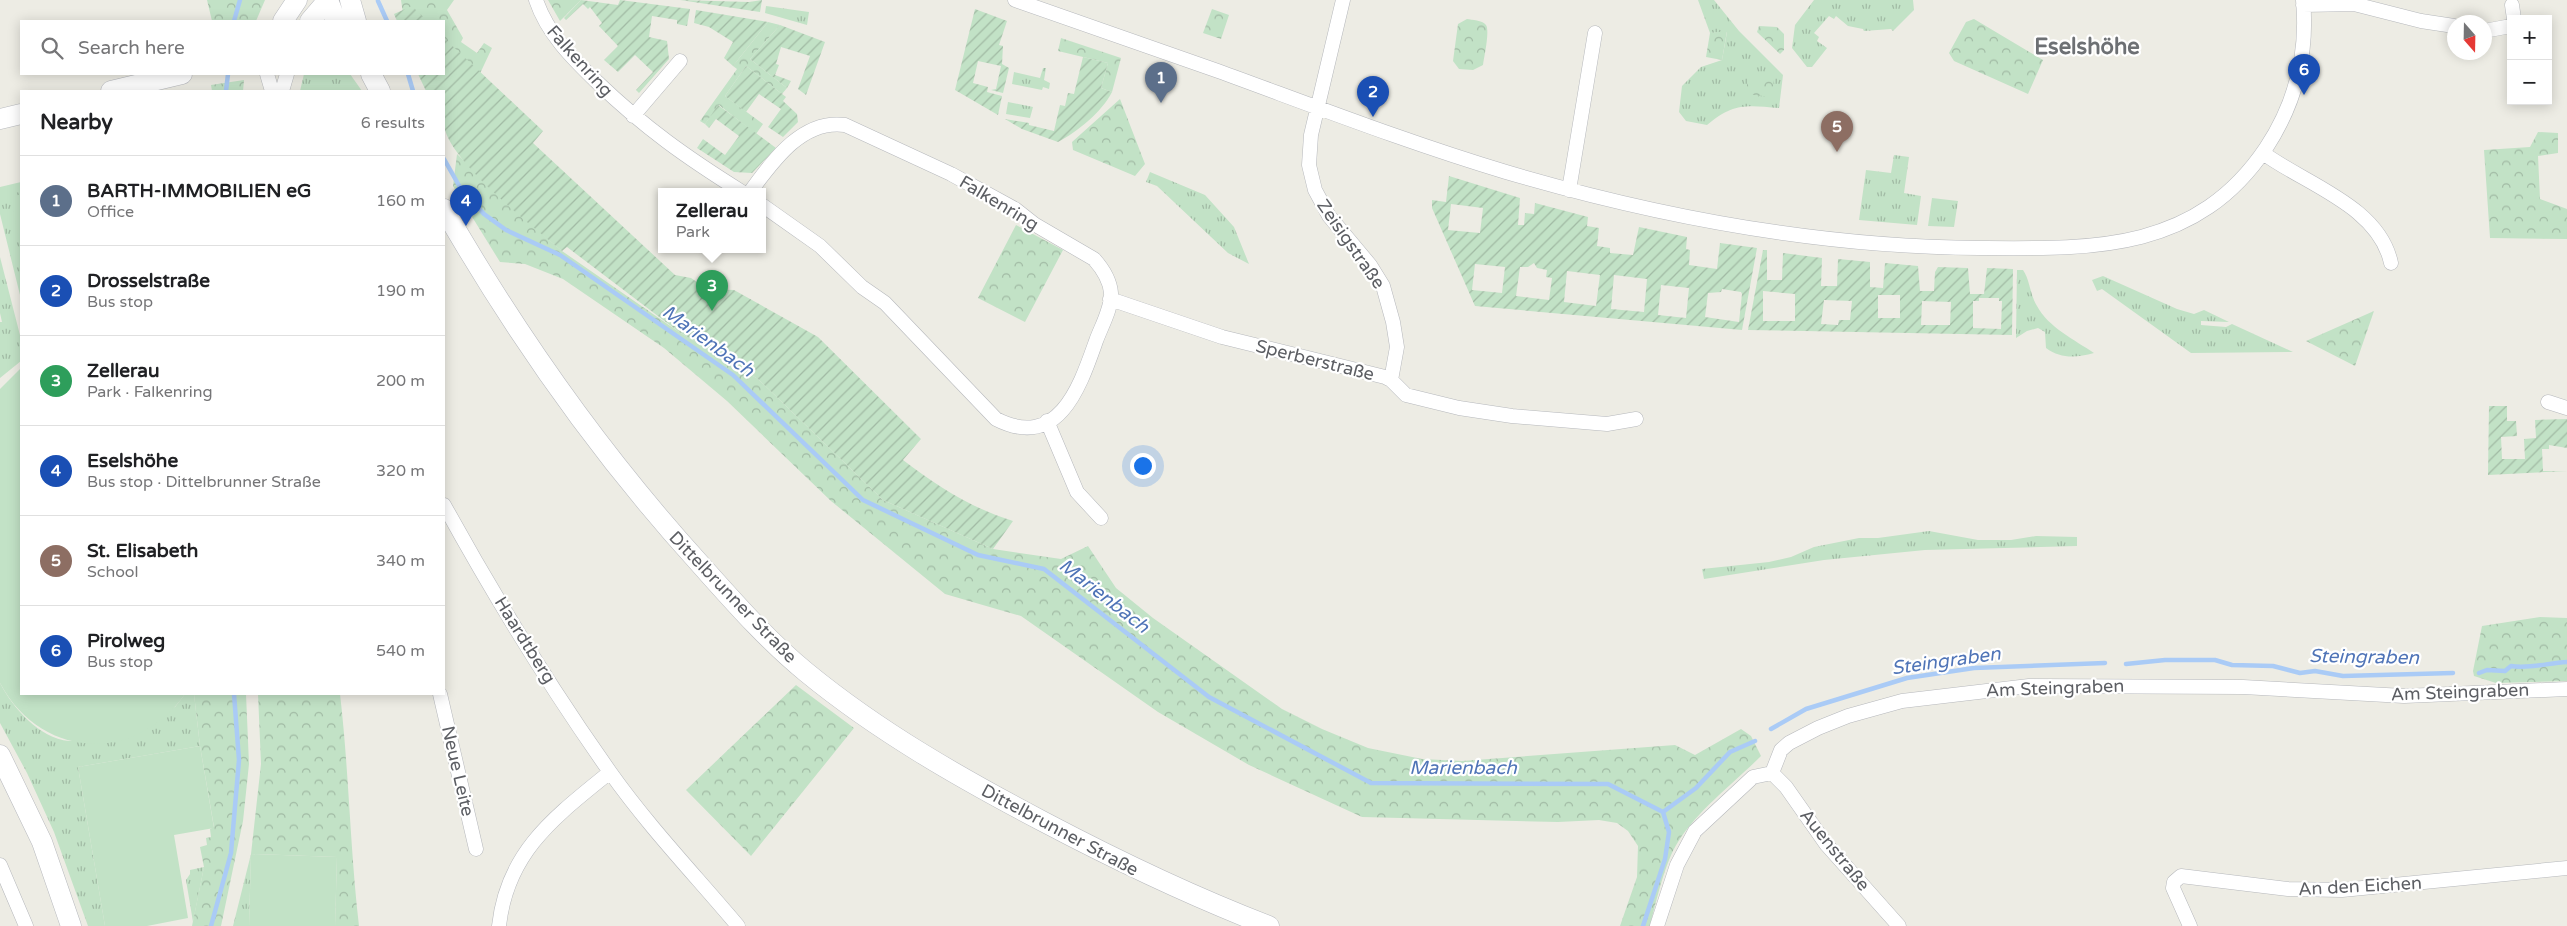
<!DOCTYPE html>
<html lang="en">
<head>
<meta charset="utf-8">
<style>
	:root { --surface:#fff; --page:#f6f6f6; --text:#202124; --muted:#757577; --line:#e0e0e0; --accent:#d85e3f }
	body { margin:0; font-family:"Varela Round",sans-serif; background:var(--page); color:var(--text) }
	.controls { position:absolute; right:15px; top:15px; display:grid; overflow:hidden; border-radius:0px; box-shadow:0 2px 12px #0003 }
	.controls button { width:45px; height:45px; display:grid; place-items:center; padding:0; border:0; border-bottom:1px solid var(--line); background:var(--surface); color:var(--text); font:25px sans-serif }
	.compass { position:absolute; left:2447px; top:15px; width:45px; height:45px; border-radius:50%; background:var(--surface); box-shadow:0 2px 12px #0003; rotate:160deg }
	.you { position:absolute; left:1142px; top:465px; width:18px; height:18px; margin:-12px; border:4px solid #fff; border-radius:50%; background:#1a73e8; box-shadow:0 0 0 8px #1a73e833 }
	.badge { display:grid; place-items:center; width:32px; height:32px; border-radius:50%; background:var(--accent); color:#fff; font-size:16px; font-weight:700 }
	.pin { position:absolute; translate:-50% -41px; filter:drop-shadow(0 1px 2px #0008) }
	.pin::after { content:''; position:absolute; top:26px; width:18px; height:15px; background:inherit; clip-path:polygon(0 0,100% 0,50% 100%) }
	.popup { position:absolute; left:658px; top:188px; width:108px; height:65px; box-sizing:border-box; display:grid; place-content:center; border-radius:0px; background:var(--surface); filter:drop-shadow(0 1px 4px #0005); font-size:16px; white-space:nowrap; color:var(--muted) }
	.popup b { font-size:19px; color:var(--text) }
	.popup::after { content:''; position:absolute; left:50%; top:100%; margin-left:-10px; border:10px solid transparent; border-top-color:var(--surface) }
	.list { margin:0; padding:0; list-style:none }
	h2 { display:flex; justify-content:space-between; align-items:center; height:65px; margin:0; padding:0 20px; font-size:21px }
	h2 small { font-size:16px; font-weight:400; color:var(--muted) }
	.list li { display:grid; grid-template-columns:32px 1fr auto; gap:15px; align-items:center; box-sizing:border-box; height:90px; padding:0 20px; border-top:1px solid var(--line) }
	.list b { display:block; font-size:19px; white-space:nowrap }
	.list p { margin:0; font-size:16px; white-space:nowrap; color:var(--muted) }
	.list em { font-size:16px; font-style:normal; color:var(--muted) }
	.icon { flex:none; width:28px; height:28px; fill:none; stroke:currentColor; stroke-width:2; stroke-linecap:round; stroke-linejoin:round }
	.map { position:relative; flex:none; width:2567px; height:926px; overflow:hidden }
	.search { position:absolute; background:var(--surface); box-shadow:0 2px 12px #0003; left:20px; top:20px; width:425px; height:55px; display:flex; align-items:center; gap:12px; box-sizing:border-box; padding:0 18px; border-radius:0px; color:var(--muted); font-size:19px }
	.panel { position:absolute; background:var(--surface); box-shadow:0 2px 12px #0003; left:20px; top:90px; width:425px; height:605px; border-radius:0px }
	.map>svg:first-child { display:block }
	.grass { fill:url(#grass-tufts) }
	.forest { fill:url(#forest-crowns) }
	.garden { fill:url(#garden-furrows); fill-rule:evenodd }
	.pitch { fill:#c2e2c6 }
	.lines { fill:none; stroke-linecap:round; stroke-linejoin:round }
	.stream { stroke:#aacbf6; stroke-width:4.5 }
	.street-casing { stroke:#b6b8bc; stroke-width:15 }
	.secondary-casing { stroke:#b7b9be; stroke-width:21 }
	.street { stroke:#fff; stroke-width:14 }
	.secondary { stroke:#fff; stroke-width:20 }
	.labels { text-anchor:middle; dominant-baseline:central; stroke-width:4.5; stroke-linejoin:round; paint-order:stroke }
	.street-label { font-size:18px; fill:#5c5e63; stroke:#fff }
	.water-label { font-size:19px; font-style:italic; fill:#4f74b7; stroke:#fff }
	.district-label { font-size:22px; font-weight:bold; fill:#6d7074; stroke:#fff }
</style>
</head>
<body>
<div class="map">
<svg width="2567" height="926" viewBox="0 0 2567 926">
	<defs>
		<pattern id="grass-tufts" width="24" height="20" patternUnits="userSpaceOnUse" patternTransform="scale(1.25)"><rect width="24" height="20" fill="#c2e2c6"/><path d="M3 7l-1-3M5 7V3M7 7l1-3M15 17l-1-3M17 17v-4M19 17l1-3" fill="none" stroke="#a1baa4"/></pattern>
		<pattern id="forest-crowns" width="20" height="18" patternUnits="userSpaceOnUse" patternTransform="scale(1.25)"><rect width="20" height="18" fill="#c2e2c6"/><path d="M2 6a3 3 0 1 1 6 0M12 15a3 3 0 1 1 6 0" fill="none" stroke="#a1baa4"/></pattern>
		<pattern id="garden-furrows" width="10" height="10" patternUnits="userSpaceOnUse" patternTransform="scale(1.25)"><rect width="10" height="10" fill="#c2e2c6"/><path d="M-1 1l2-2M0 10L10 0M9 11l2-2" fill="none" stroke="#a1baa4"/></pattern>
	</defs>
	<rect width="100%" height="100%" fill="#edece4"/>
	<path class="grass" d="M1698,0H1714L1739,31L1783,75L1779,108C1746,105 1733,103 1707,125L1686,121L1679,112L1682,86L1701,67L1722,60L1727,32L1710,33Z
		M1814,0H1913L1914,10L1893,31L1891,29L1864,31L1863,29L1848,26L1836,16L1834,19L1829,16L1814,33L1819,37L1817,41L1827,48L1812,67H1807L1792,48L1795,25Z
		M766,6L809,12L807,25L765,13Z
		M1043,68H1046L1044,80L1050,83L1049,89L1043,87L1042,90L1012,84L1014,72L1040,78Z
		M304,74H350L362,91H300Z
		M1008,102L1033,107L1030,118L1006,114Z
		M1894,155L1909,157L1904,193L1921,196L1917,225L1859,220L1866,170L1891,173Z
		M1150,172L1205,195L1234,227L1249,264L1228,253L1157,186L1146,182Z
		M21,182V299L0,214V187Z
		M1932,198L1958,201L1954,227L1928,226Z
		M0,257L21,339V361L0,378V322H2L0,313Z
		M2017,270H2023C2030,280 2030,295 2037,306C2048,327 2075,340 2094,353C2076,358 2061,359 2046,348L2045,332L2038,328L2027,331L2016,338Z
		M2103,276L2177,309L2194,314L2204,310L2229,322L2201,321V325L2226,327L2232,324L2293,352L2191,353L2102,289L2097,291L2092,280Z
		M1929,531L1978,540H2011L2036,536L2077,537V546L1925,550L1824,560L1704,579L1702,569L1769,562L1791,557L1814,547L1859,538H1878Z
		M0,683C13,708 39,738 69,741C79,743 159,712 175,707L185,694H194L200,746L78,767L105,926H88L54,832L27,773L0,723Z
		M251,854L249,926H233Z
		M204,867L193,922L186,880L190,874V870Z"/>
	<path class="forest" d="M207,0H265L256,21H212Z
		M401,0H454L447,10L463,38L461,42L477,53L484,43L492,48L476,82L444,74V21H404Z
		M548,0H581L560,21Z
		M1212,9L1229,15L1221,39L1203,33Z
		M1467,19C1472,20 1482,20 1486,25C1490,31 1484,57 1483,65L1473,70L1459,69L1453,61L1458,24Z
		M1974,19L2043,60L2028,94L1954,61L1949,53L1966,22Z
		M768,22L780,25L750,59L787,88L782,94L746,66L725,96L763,124L756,134L719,105L705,124L700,121L737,69L733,66Z
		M1759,26L1777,27L1784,34V50L1780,54L1757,32Z
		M1727,31L1722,60L1706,57L1710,33Z
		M1061,38L1121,58L1112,92L1101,88L1108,63L1058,51Z
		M1748,76L1774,79L1772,97L1746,94Z
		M244,80L243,91H212L211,85Z
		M1120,99L1145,164L1135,176L1073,150L1072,142Z
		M2538,132L2558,133V153L2538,156L2540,199L2567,209V239L2490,238L2484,150L2530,147Z
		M457,154L520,215L562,251L679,332L758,379L883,500L993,549L1061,559L1088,546L1116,588L1153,618L1282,709L1322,729L1368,748L1422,759L1462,761L1675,745L1695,755L1741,729L1751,736L1761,756C1734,783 1699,809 1678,842C1665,862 1656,902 1650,926H1620L1637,877L1638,846L1628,831L1617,823L1599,820L1558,822L1362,817L1249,765L1158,712L1021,616L945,594L831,501L727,401L664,348L563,279L525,264L500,262L453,186Z
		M1016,225L1063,250L1025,322L978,298Z
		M2374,311L2355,366L2306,341Z
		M2540,617L2567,618V681L2496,683L2474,676L2473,671L2482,626Z
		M796,685L854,728L751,856L686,790Z
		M194,694H246L249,764L243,821L221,926H192L204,867L200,847L207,845L206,838L211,837L210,829L214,827L200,746Z
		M258,694H340C349,771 350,849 359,926H335L337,857L251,854L261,764Z"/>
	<path class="garden" d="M581,0L618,5L620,0L690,9L687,26L677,24V20L652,16L649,37L667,41L669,59L639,93L636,90L653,72L635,55L618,72L604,60L618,46L599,26L602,23L590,7L588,9L583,4L566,20L564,18Z
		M680,0L749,2L762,0L760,12Z
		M412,6L427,21H397L394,14Z
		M975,9L1007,21L999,45L1003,46L1002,64L1009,68L1003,93L991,90L996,89L1001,66L978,61L973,83L988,87L987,92L1002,96L998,115L955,90Z
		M696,10L768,22L733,66L724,58L733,42L709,27L694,23Z
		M780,25L825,42L806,95L798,89L810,56L781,47L776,64L779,65L775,75L791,81L787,88L750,59Z
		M444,38L543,131L533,143L675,275L691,278L707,289L734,290L818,337L921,439L903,460C937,486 971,508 1013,521L993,549L883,500L758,379L679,332L567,247L562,251C533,227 450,162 444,126C442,115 444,102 444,91H426L418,74H444Z
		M1083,57L1108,63L1101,88L1112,92C1102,112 1077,132 1058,142L1022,129L1005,119L1029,123V125L1054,131L1060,105L1065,106L1068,93L1074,94Z
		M746,66L786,97L783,101L797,114L798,122L783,137L768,127L781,109L759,94L746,112L725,96Z
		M718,105L776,148L752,173L734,172L697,148L703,139L725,155L739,136L716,119L709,128L705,124Z
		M1449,176L1520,198L1518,225H1524L1525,213L1534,214L1535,203L1588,217L1587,226L1599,228L1597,246L1610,248V253L1633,255L1639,227L1687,237L1686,249L1690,250L1689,265L1717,269L1720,243L1757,248L1742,330L1475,306L1432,208V200L1446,202ZM1451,204L1483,208L1480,233L1448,230ZM1534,263L1537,268L1547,270L1546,277L1552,278L1549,300L1516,296L1520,267H1528ZM1475,264L1505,267L1502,293L1472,290ZM1567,271L1600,275L1596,306L1564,302ZM1614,275L1647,279L1644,312L1611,309ZM1661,285L1689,288L1686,318L1658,315ZM1722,289L1741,292L1742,294L1739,322L1705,317L1708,293L1721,292Z
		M1763,250H1767V280H1782L1783,253L1822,258L1821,286H1837L1838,259L1870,262V287L1883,288L1885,263L1918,266L1920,291H1934L1935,272L1938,267L1968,268L1970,294H1984L1987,268L2013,269L2012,335L1748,330ZM1763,291L1795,294V321H1763ZM1878,295H1900V318H1878ZM1979,298H1999V301H2002L2001,329L1973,328V301H1979ZM1824,300L1852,301L1850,320H1839L1838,325L1821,324ZM1922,301L1951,302L1950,325H1921Z
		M2489,406H2507V421H2516L2517,436L2501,437L2502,459H2525L2524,439L2536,438L2535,420L2567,419V448L2549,445V449H2542L2543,471H2567L2488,475Z"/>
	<path class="pitch" d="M21,194V247L10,198Z
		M21,368V694H185C136,764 41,760 0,683V389Z
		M200,746L214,828L174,835L188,918L147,926H105L78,767Z
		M251,854L337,857L335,926H249Z"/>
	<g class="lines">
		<path class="stream" d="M378,1L387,21
			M234,21L240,0
			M408,74L413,91
			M226,91L228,74
			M444,159L461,189L484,214L506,230L560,255L733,375L863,500L978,555L1044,569L1209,697L1371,783L1608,784L1663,812L1669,832L1665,859L1643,926
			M2126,664L2165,660H2215L2232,665L2273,666L2300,673L2315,671L2343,676L2453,673
			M2479,673L2487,670L2505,671L2511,666C2529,669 2548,663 2567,662
			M1771,729L1806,709L1907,678L1974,668L2105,663
			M1663,812L1696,788L1730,752L1755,741
			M211,926L231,853L239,760L234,694"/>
		<defs>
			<path id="street" d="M536,0C547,33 572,58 597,82C645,128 686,157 742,192
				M1015,0C1083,24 1151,47 1218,71C1314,106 1409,143 1506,172C1659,217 1820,247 1980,248C2093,249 2196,252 2266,148C2295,104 2308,53 2303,0
				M1343,0L1311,135L1309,165L1315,190L1329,216L1370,265L1383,286L1393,322L1397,347L1391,380
				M2303,5L2354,4L2421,21L2454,26
				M2512,5L2514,19
				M2484,31L2511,26
				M267,74L272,91
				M282,91L287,74
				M633,116L680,61
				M2263,153C2305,184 2379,206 2391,263
				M1569,190L1595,33
				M750,192C773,161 802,119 845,125L951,174L1015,209L1034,224L1094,259C1102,268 1110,280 1111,293C1112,308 1101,327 1096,341C1080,386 1059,451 996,419L885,303L862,287L820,246L762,205
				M1110,299L1222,337L1385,377L1391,380L1406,395L1459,408L1512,416L1607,424L1636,419
				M2548,402L2567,408
				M1047,421L1077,492L1101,518
				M444,505C494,596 550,687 610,772C649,827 695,875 738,926
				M440,694L476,849
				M1772,773L1781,750L1789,743L1818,728L1848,716L1902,701L2029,686L2243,687L2404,696L2567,689
				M1772,773L1786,787L1826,844L1899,926
				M0,865L26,926
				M499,926C507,851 556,816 610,772
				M1657,926L1677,865L1695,831L1753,777L1772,773
				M2190,926L2173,888L2174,882L2181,876L2288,889L2342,890L2567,868"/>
			<path id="secondary" d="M350,0L356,21
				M283,21L297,0
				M310,21L328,0L336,21
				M371,74L380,91
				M111,91L182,74
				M0,119L21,114
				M444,209C517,336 601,455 700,564C734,602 767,640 806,672C879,732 962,779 1044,822C1118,861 1191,896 1269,926
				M0,755L42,842L71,926"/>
		</defs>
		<use href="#street" class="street-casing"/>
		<use href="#secondary" class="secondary-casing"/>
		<use href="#street" class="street"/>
		<use href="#secondary" class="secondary"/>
	</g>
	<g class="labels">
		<g class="street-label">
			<text transform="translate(580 61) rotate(48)">Falkenring</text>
			<text transform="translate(999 203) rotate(31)">Falkenring</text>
			<text transform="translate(1351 244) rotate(55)">Zeisigstraße</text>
			<text transform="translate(1315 360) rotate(14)">Sperberstraße</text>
			<text transform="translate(733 597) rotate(46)">Dittelbrunner Straße</text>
			<text transform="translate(525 640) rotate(58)">Haardtberg</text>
			<text transform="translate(2055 688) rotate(-2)">Am Steingraben</text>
			<text transform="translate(2460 692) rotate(-2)">Am Steingraben</text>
			<text transform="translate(458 771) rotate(77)">Neue Leite</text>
			<text transform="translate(1060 830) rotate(28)">Dittelbrunner Straße</text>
			<text transform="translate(1835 850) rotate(51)">Auenstraße</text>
			<text transform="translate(2360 886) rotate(-3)">An den Eichen</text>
		</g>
		<g class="water-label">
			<text transform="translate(708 341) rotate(36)">Marienbach</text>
			<text transform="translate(1104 596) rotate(38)">Marienbach</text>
			<text transform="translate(2364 657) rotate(1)">Steingraben</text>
			<text transform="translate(1946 661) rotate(-8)">Steingraben</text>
			<text x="1463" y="768">Marienbach</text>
		</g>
		<g class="district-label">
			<text x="2087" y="47">Eselshöhe</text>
		</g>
	</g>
</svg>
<div class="controls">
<button>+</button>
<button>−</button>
</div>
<svg class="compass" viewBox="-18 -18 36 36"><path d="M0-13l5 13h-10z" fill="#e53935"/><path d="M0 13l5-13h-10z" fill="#757577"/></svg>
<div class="you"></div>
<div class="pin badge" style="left:1161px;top:103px;background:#5c6f8a">1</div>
<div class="pin badge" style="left:1373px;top:117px;background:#1a4fb4">2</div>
<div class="pin badge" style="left:712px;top:311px;background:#2e9e5b">3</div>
<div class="popup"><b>Zellerau</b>Park</div>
<div class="pin badge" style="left:466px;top:226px;background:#1a4fb4">4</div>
<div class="pin badge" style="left:1837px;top:152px;background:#8d6e63">5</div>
<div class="pin badge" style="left:2304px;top:95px;background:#1a4fb4">6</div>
<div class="search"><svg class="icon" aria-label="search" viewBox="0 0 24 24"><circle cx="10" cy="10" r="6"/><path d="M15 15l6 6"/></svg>Search here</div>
<section class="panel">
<h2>Nearby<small>6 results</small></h2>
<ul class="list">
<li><span class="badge" style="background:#5c6f8a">1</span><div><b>BARTH-IMMOBILIEN eG</b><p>Office</p></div><em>160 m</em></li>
<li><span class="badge" style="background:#1a4fb4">2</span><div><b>Drosselstraße</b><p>Bus stop</p></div><em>190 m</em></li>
<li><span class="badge" style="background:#2e9e5b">3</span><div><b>Zellerau</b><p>Park · Falkenring</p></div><em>200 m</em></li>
<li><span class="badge" style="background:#1a4fb4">4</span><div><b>Eselshöhe</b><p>Bus stop · Dittelbrunner Straße</p></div><em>320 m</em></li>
<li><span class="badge" style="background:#8d6e63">5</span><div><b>St. Elisabeth</b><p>School</p></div><em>340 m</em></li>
<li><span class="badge" style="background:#1a4fb4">6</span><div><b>Pirolweg</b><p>Bus stop</p></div><em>540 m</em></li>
</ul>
</section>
</div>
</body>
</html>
